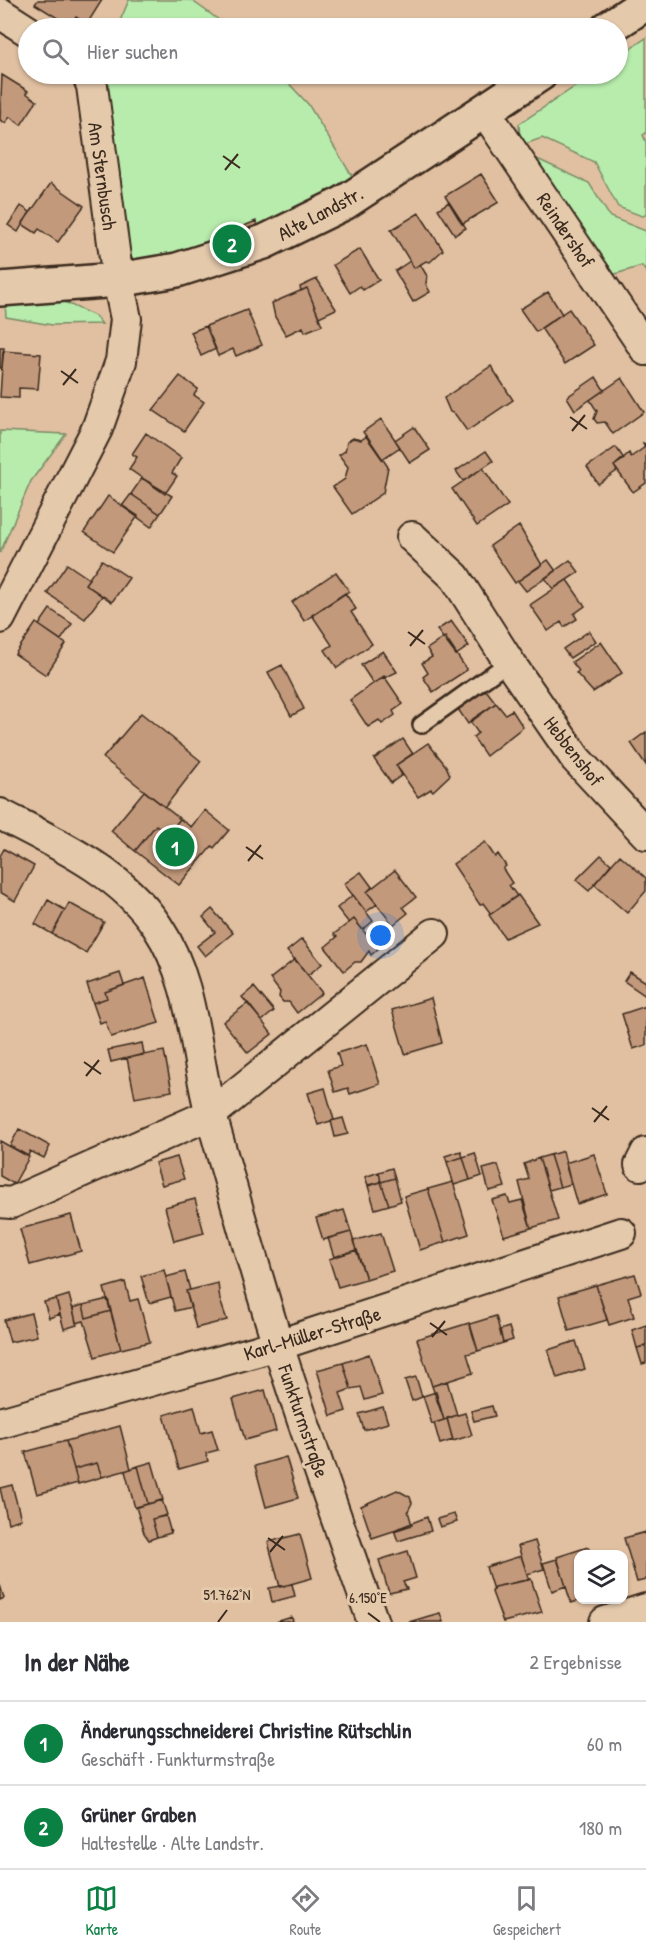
<!DOCTYPE html>
<html lang="de">
<head>
<meta charset="utf-8">
<style>
	:root { --surface:#fff; --page:#f2f2f3; --text:#2b2b33; --muted:#7c7c81; --line:#e1e1e2; --accent:#0b8043 }
	body { margin:0; font-family:"Patrick Hand",sans-serif; background:var(--page); color:var(--text) }
	.controls { position:absolute; right:18px; bottom:18px; display:grid; overflow:hidden; border-radius:12px; box-shadow:0 2px 4px #0004 }
	.controls button { width:54px; height:54px; display:grid; place-items:center; padding:0; border:0; border-bottom:2px solid var(--line); background:var(--surface); color:var(--text); font:30px sans-serif }
	.you { position:absolute; left:381px; top:936px; width:21px; height:21px; margin:-15px; border:4px solid #fff; border-radius:50%; background:#1a73e8; box-shadow:0 0 0 9px #1a73e833 }
	.badge { display:grid; place-items:center; width:39px; height:39px; border-radius:50%; background:var(--accent); color:#fff; font-size:20px; font-weight:700 }
	.pin { position:absolute; translate:-50% -50%; border:3px solid #fff; box-shadow:0 2px 6px #0006 }
	.list { margin:0; padding:0; list-style:none }
	h2 { display:flex; justify-content:space-between; align-items:center; height:78px; margin:0; padding:0 24px; font-size:26px }
	h2 small { font-size:20px; font-weight:400; color:var(--muted) }
	.list li { display:grid; grid-template-columns:39px 1fr auto; gap:18px; align-items:center; box-sizing:border-box; height:84px; padding:0 24px; border-top:2px solid var(--line) }
	.list b { display:block; font-size:22px; white-space:nowrap }
	.list p { margin:0; font-size:20px; white-space:nowrap; color:var(--muted) }
	.list em { font-size:20px; font-style:normal; color:var(--muted) }
	.icon { flex:none; width:33px; height:33px; fill:none; stroke:currentColor; stroke-width:2; stroke-linecap:round; stroke-linejoin:round }
	.map { position:relative; flex:none; width:646px; height:1622px; overflow:hidden }
	.search { position:absolute; background:var(--surface); box-shadow:0 2px 4px #0004; left:18px; right:18px; top:18px; height:66px; display:flex; align-items:center; gap:15px; box-sizing:border-box; padding:0 21px; border-radius:33px; color:var(--muted); font-size:22px }
	.sheet { height:246px; background:var(--surface) }
	nav { display:flex; justify-content:space-around; align-items:center; box-sizing:border-box; height:84px; border-top:2px solid var(--line); background:var(--surface); font-size:16px; color:var(--muted) }
	nav a { display:grid; justify-items:center; gap:3px }
	nav .on { color:var(--accent) }
	.map>svg:first-child { display:block }
	.green { fill:#b8ecad; stroke:#7a8b66; stroke-width:1.5 }
	.building { fill:#c3997b; stroke:#3b2a1e; stroke-width:1.5 }
	.lines { fill:none; stroke-linecap:round; stroke-linejoin:round }
	.lane-casing { stroke:#3b2a1e; stroke-width:20 }
	.street-casing { stroke:#3b2a1e; stroke-width:34 }
	.secondary-casing { stroke:#3b2a1e; stroke-width:38 }
	.lane { stroke:#e4c9ab; stroke-width:15 }
	.street { stroke:#e4c9ab; stroke-width:30 }
	.secondary { stroke:#e4c9ab; stroke-width:33 }
	.ticks { fill:none; stroke:#3b2a1e; stroke-width:2 }
	.labels { text-anchor:middle; dominant-baseline:central; stroke-width:6; stroke-linejoin:round; paint-order:stroke }
	.street-label { font-size:20px; fill:#3b2a1e; stroke:#e4c9ab }
	.ticks-label { font-size:15px; text-anchor:middle; fill:#3b2a1e; stroke:#e4c9ab; stroke-width:6; stroke-linejoin:round; paint-order:stroke }
</style>
</head>
<body>
<div class="map">
<svg width="646" height="1622" viewBox="0 0 646 1622">
	<rect width="100%" height="100%" fill="#e1c0a1"/>
	<filter id="ink" filterUnits="userSpaceOnUse"><feTurbulence type="fractalNoise" baseFrequency=".0167" numOctaves="2"/><feDisplacementMap in="SourceGraphic" scale="12" xChannelSelector="R" yChannelSelector="G"/><feConvolveMatrix kernelMatrix="1 2 1 2 8 2 1 2 1" color-interpolation-filters="sRGB"/></filter>
	<g filter="url(#ink)">
		<path class="green" d="M129,0H191L230,28H117Z
			M646,38V133L643,135L646,142V215L642,216L618,207L594,162L542,138L525,144L520,140L519,124L594,74H618V57Z
			M103,74H280L308,104L352,176L297,212L217,246L136,261L124,252L104,115Z
			M535,158L589,183L610,217L646,231V272L642,266L612,275Z
			M60,300L95,316L102,324L52,325L6,317L5,303Z
			M0,431L66,434L31,481L0,553Z"/>
		<path class="building" d="M38,0H102L87,24L76,17L70,26L35,4Z
			M2,75L28,91L26,93L37,101L21,125L10,117L5,123L0,120Z
			M481,174L499,202L462,224L445,196Z
			M51,183L84,206L58,242L39,229L36,233L22,224Z
			M449,202L466,228L455,235L438,209Z
			M21,206L30,212L18,232L8,225Z
			M419,213L443,250L430,262L426,261L414,268L391,230Z
			M256,221L259,229L247,234L244,226Z
			M360,249L379,280L363,290L360,286L350,293L333,265Z
			M410,261L414,268L420,264L427,276L426,284L430,292L413,302L395,271Z
			M317,279L336,309L319,317L307,288L301,291L300,287Z
			M307,288L322,325L305,332L303,327L286,335L275,317L272,303Z
			M548,292L562,314L536,332L520,309Z
			M569,309L594,345L565,364L541,328Z
			M247,310L262,345L236,356L233,349L218,356L206,326Z
			M206,326L216,349L201,356L191,332Z
			M0,348H4L2,368H0Z
			M3,351L41,354L38,389L19,388V398L0,397Z
			M491,366L513,400L467,431L455,414L450,412L444,398Z
			M180,376L198,389L194,395L204,402L184,431L153,410Z
			M596,377L604,390L575,410L567,397Z
			M622,378L644,412L613,434L605,422L597,423L594,419L597,411L590,400Z
			M381,419L400,447L382,459L363,432Z
			M414,427L430,450L410,463L395,440Z
			M146,433L181,458L172,473L177,476L165,494L129,469L137,457L132,454Z
			M367,436L388,467L383,493L352,514L333,487L345,479L348,467L339,455L345,451L347,442L353,438L361,440Z
			M643,443L646,444V483L633,492L614,466L629,453L631,457L645,447Z
			M616,447L624,459L614,466L617,471L598,484L587,467Z
			M486,451L493,461L463,481L456,471Z
			M483,468L508,505L477,526L452,489Z
			M142,478L172,496L160,514L131,494Z
			M131,494L160,514L151,527L122,506Z
			M108,496L138,516L113,552L84,532Z
			M519,526L542,565L515,583L490,546Z
			M102,560L129,578L112,602L85,584Z
			M548,560L556,571L526,591L518,581Z
			M570,560L579,572L553,589L545,578Z
			M67,564L89,579L85,584L102,596L85,619L47,593Z
			M336,572L349,591L304,621L292,602Z
			M567,580L585,606L574,614L577,619L564,627L561,622L548,631L530,605Z
			M345,593L356,609L351,612L372,644L337,668L325,650L332,645L312,615Z
			M50,609L72,624L61,640L39,625Z
			M451,621L469,646L456,655L437,630Z
			M36,623L66,644L46,675L15,654Z
			M589,631L596,641L570,658L563,649Z
			M445,637L467,670L433,692L423,677L428,673L422,663L432,657L427,649Z
			M601,642L622,673L593,692L576,673L579,671L572,662Z
			M383,651L397,672L373,683L361,665Z
			M282,665L304,709L291,716L268,672Z
			M384,676L403,704L393,711L395,715L382,724L379,720L368,727L350,700Z
			M486,690L496,703L468,724L458,709Z
			M496,703L505,714L512,710L523,727L486,756L473,737L478,733L470,721Z
			M141,713L201,761L165,807L103,758Z
			M646,732V765L631,743Z
			M403,739L413,754L396,765L402,775L391,783L374,759Z
			M428,743L446,766L450,775L433,791L431,789L418,797L396,765Z
			M144,791L180,819L168,834L156,825L135,851L111,831Z
			M205,810L229,830L214,848L212,846L179,885L135,851L156,825L168,834L180,819L191,827Z
			M485,842L495,857L498,854L506,866L503,869L512,883L509,885L517,896L491,914L483,903L480,905L453,864Z
			M4,849L34,866L15,901L0,892V856Z
			M601,855L611,864L589,891L576,880Z
			M620,855L646,878V891L627,913L594,884Z
			M395,870L416,897L403,907L408,913L393,925L367,892Z
			M361,872L372,887L367,892L377,904L366,912L344,884Z
			M353,895L373,921L363,930L354,919L349,923L337,908Z
			M518,895L538,923L505,938L489,915Z
			M48,900L65,910L52,934L35,924Z
			M69,903L104,922L86,953L52,934Z
			M212,909L233,933L205,956L197,946L215,932L203,917Z
			M354,919L378,949L371,955L369,951L361,962H355L344,971L325,947L337,937L334,934Z
			M302,939L322,964L308,975L287,951Z
			M295,959L322,993L297,1013L289,1002H283L279,997L280,992L270,979Z
			M630,972L646,982V996L624,981Z
			M120,973L124,985L105,992L107,998L93,1003L87,984Z
			M145,978L159,1023L111,1037L105,1021L100,1023L93,1003L107,998L105,992Z
			M254,987L274,1011L262,1021L242,997Z
			M431,998L442,1043L405,1054L392,1010Z
			M248,1003L272,1034L248,1053L223,1022Z
			M646,1006V1045L633,1049L622,1014Z
			M142,1043L144,1054L111,1062L108,1050Z
			M367,1044L380,1084L350,1094L348,1088L335,1092L328,1070L341,1066L337,1053Z
			M164,1051L172,1091L135,1098L127,1058Z
			M325,1088L334,1120L318,1125L308,1093Z
			M343,1118L348,1134L335,1137L331,1121Z
			M19,1129L50,1146L44,1158L30,1151L28,1156L10,1146Z
			M0,1141L29,1157L14,1184L0,1176Z
			M461,1151L463,1157L447,1162L445,1156Z
			M563,1151L571,1184L560,1187L550,1155Z
			M475,1153L482,1176L470,1180L463,1157Z
			M594,1154L607,1194L577,1204L565,1163Z
			M550,1155L560,1187L549,1190L539,1158Z
			M177,1157L184,1179L162,1185L155,1163Z
			M463,1157L470,1180L454,1185L447,1162Z
			M539,1158L558,1220L531,1228L519,1182L529,1179L524,1164Z
			M498,1165L505,1187L489,1191L483,1169Z
			M392,1168L395,1178L381,1182L379,1172Z
			M379,1172L381,1182L368,1185L365,1177Z
			M395,1178L401,1201L389,1205L381,1182Z
			M381,1182L389,1205L375,1209L368,1186Z
			M453,1182L469,1234L445,1242L428,1189Z
			M428,1189L445,1242L420,1250L404,1196Z
			M507,1196L510,1203L522,1200L531,1228L504,1236L492,1200Z
			M195,1199L204,1233L174,1241L165,1207Z
			M344,1210L351,1232L323,1240L316,1218Z
			M71,1215L81,1251L30,1265L20,1229Z
			M351,1232L356,1250L334,1257L328,1238Z
			M381,1233L393,1271L366,1279L353,1241Z
			M357,1250L366,1279L338,1287L329,1259Z
			M164,1270L171,1297L149,1303L141,1276Z
			M185,1272L190,1290L186,1291L191,1307L175,1311L166,1277Z
			M635,1274L641,1293L628,1297L634,1317L609,1325L596,1285Z
			M125,1282L130,1301L138,1299L150,1342L121,1349L104,1288Z
			M218,1283L220,1300L227,1320L196,1328L186,1291Z
			M596,1285L607,1320L569,1331L559,1296Z
			M69,1295L77,1325L64,1329L56,1299Z
			M56,1299L60,1314L49,1318L44,1302Z
			M108,1299L111,1311L86,1318L83,1305Z
			M83,1305L86,1318L111,1311L121,1349L95,1357L84,1321L76,1323L73,1308Z
			M31,1313L37,1336L10,1342L4,1320Z
			M496,1316L503,1343L478,1351L470,1324Z
			M469,1323L478,1351L467,1354L473,1373L432,1386L417,1339Z
			M646,1325V1346L637,1348L632,1330Z
			M509,1327L513,1340L503,1343L500,1330Z
			M576,1341L585,1369L557,1378L548,1350Z
			M646,1346V1363L642,1364L637,1348Z
			M369,1354L382,1395L365,1400L361,1387L351,1389L343,1363Z
			M343,1363L351,1389L340,1393L346,1411L331,1416L317,1370Z
			M416,1377L422,1397L412,1401L405,1380Z
			M447,1381L457,1415L444,1420L432,1386Z
			M265,1390L276,1431L245,1440L233,1399Z
			M436,1392L444,1420L432,1424L423,1396Z
			M194,1406L201,1433L212,1430L218,1450L206,1453L208,1461L179,1469L164,1415Z
			M492,1406L495,1416L474,1421L471,1411Z
			M383,1407L388,1423L364,1430L359,1414Z
			M465,1413L472,1435L453,1441L447,1418Z
			M447,1419L453,1440L440,1444L434,1423Z
			M120,1426L131,1469L102,1477L97,1463L74,1469L66,1441Z
			M66,1441L78,1483L37,1494L25,1452Z
			M286,1457L298,1498L266,1507L255,1466Z
			M152,1462L163,1500L148,1504L138,1466Z
			M97,1463L102,1477L78,1484L74,1469Z
			M138,1466L148,1504L135,1508L125,1471Z
			M12,1485L21,1519L8,1523L0,1488Z
			M397,1490L410,1497L412,1503L408,1511L412,1525L372,1538L361,1506Z
			M162,1500L167,1515L152,1519L157,1537L149,1540L144,1533L136,1507Z
			M454,1514L457,1522L440,1527L437,1519Z
			M166,1516L171,1533L157,1537L152,1519Z
			M427,1517L431,1531L398,1541L394,1530Z
			M646,1532V1580L637,1582L624,1538Z
			M300,1534L312,1578L280,1587L268,1542Z
			M535,1541L544,1569L527,1574L518,1546Z
			M588,1547L591,1554H578V1600H582L571,1603L557,1557Z
			M408,1551L416,1578L403,1582L407,1589L389,1593L379,1560Z
			M521,1556L529,1580L494,1587L493,1590L486,1567Z
			M557,1559L566,1586L552,1591L543,1563Z
			M531,1579L542,1612L503,1622L492,1592L494,1587Z
			M292,1584L295,1596L272,1602L269,1588Z
			M0,1585L4,1598L0,1600Z
			M440,1613L443,1622H409L429,1616Z
			M292,1617L293,1622H276Z"/>
		<g class="lines">
			<defs>
				<path id="lane" d="M421,725L509,662"/>
				<path id="street" d="M0,13L28,31
					M484,110L646,350
					M412,537L455,577L509,662L576,759L646,834
					M0,618L97,429L121,361L126,319L118,280L92,86L87,74
					M0,814C56,843 121,872 157,926C196,984 194,1057 213,1122C234,1196 255,1271 278,1345C307,1438 341,1530 373,1622
					M640,1165L646,1153
					M0,1202L11,1203L211,1114L434,934
					M0,1423L278,1345L621,1233
					M605,1622L646,1609"/>
				<path id="secondary" d="M608,28L646,3
					M0,289L118,280L177,270L264,242L344,203L540,74"/>
			</defs>
			<use href="#lane" class="lane-casing"/>
			<use href="#street" class="street-casing"/>
			<use href="#secondary" class="secondary-casing"/>
			<use href="#lane" class="lane"/>
			<use href="#street" class="street"/>
			<use href="#secondary" class="secondary"/>
		</g>
	</g>
	<path class="ticks" d="M223,156L240,168M225,170L238,154M61,371L78,383M63,385L76,369M570,417L587,429M572,431L585,415M408,632L425,644M410,646L423,630M246,847L263,859M248,861L261,845M84,1062L101,1074M86,1076L99,1060M592,1108L609,1120M594,1122L607,1106M430,1323L447,1335M432,1337L445,1321M268,1538L285,1550M270,1552L283,1536M368,1613L380,1622M218,1622L227,1610"/>
	<g class="labels">
		<g class="street-label">
			<text transform="translate(103 176) rotate(82)">Am Sternbusch</text>
			<text transform="translate(320 213) rotate(-28)">Alte Landstr.</text>
			<text transform="translate(566 230) rotate(56)">Reindershof</text>
			<text transform="translate(574 751) rotate(52)">Hebbenshof</text>
			<text transform="translate(312 1333) rotate(-17)">Karl-Müller-Straße</text>
			<text transform="translate(304 1421) rotate(71)">Funkturmstraße</text>
		</g>
	</g>
	<g class="ticks-label">
		<text x="227" y="1600">51.762°N</text>
		<text x="368" y="1603">6.150°E</text>
	</g>
</svg>
<div class="controls">
<button><svg class="icon" aria-label="layers" viewBox="0 0 24 24"><path d="M12 4l9 5-9 5-9-5zM3 14l9 5 9-5"/></svg></button>
</div>
<div class="you"></div>
<div class="pin badge" style="left:175px;top:847px">1</div>
<div class="pin badge" style="left:232px;top:244px">2</div>
<div class="search"><svg class="icon" aria-label="search" viewBox="0 0 24 24"><circle cx="10" cy="10" r="6"/><path d="M15 15l6 6"/></svg>Hier suchen</div>
</div>
<section class="sheet">
<h2>In der Nähe<small>2 Ergebnisse</small></h2>
<ul class="list">
<li><span class="badge">1</span><div><b>Änderungsschneiderei Christine Rütschlin</b><p>Geschäft · Funkturmstraße</p></div><em>60 m</em></li>
<li><span class="badge">2</span><div><b>Grüner Graben</b><p>Haltestelle · Alte Landstr.</p></div><em>180 m</em></li>
</ul>
</section>
<nav>
<a class="on"><svg class="icon" aria-label="map" viewBox="0 0 24 24"><path d="M3 6l6-2 6 2 6-2v14l-6 2-6-2-6 2zM9 4v14M15 6v14"/></svg>Karte</a>
<a><svg class="icon" aria-label="directions" viewBox="0 0 24 24"><path d="M12 3l9 9-9 9-9-9zM9 14v-3h6M13 9l2 2-2 2"/></svg>Route</a>
<a><svg class="icon" aria-label="saved" viewBox="0 0 24 24"><path d="M7 4h10v16l-5-4-5 4z"/></svg>Gespeichert</a>
</nav>
</body>
</html>
